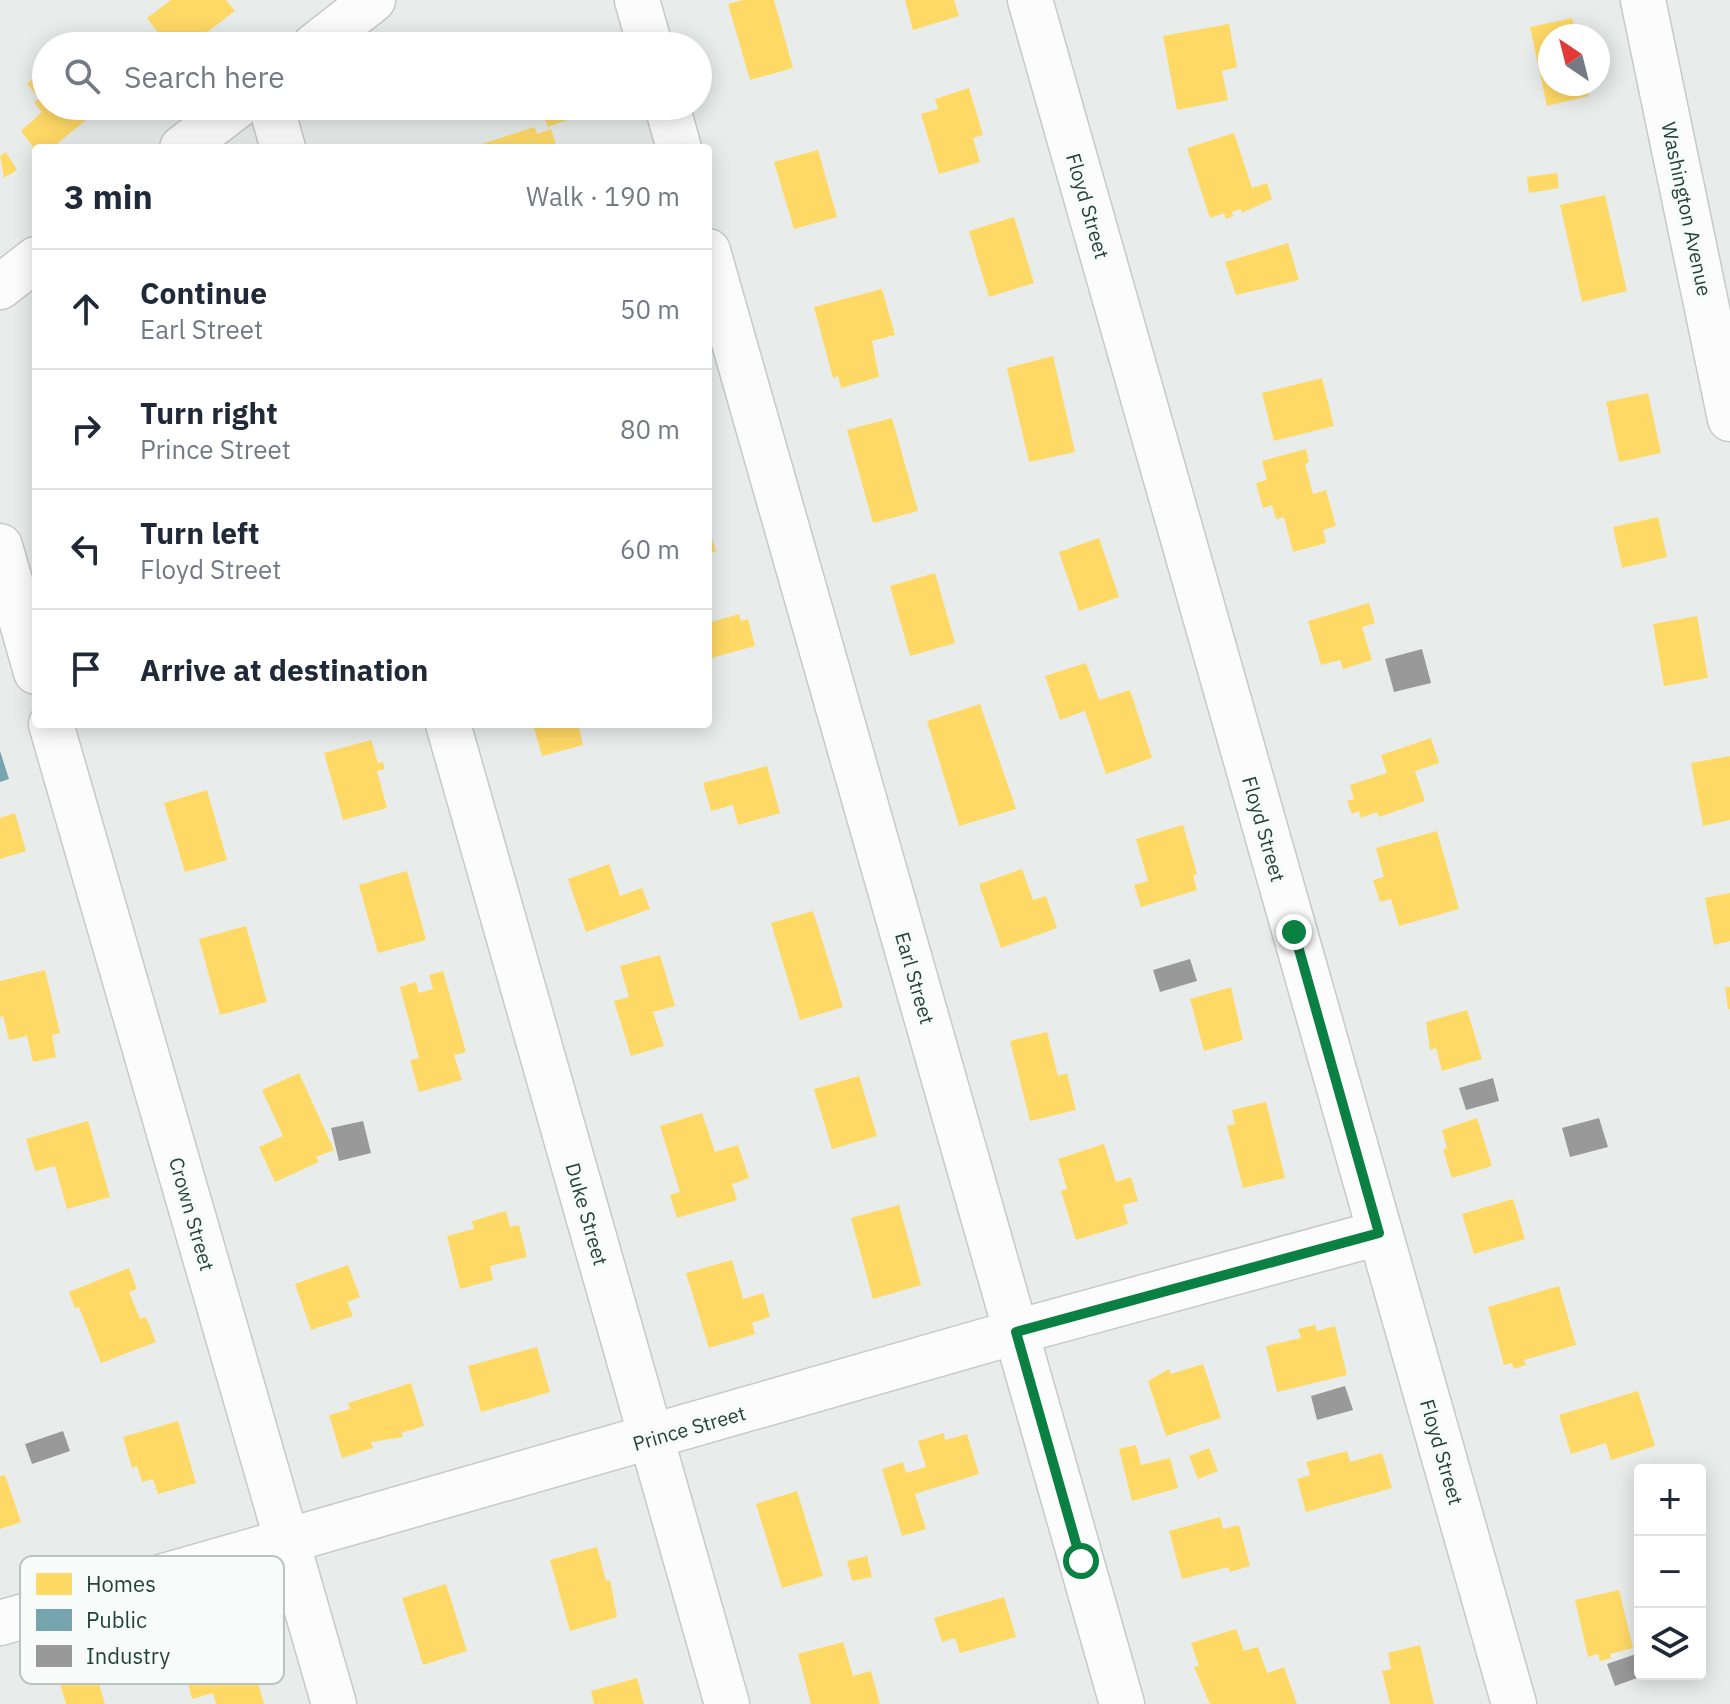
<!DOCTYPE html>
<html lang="en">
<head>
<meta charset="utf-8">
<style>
	:root { --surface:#fff; --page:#f2f2f3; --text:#1f2937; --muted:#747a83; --line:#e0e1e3 }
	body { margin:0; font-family:"IBM Plex Sans",sans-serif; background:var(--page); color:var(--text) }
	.controls { position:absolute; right:24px; bottom:24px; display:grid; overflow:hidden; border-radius:8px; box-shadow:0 4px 20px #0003 }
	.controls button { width:72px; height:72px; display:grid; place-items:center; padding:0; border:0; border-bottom:2px solid var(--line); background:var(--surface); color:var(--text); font:40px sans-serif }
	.compass { position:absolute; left:1538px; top:24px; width:72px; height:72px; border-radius:50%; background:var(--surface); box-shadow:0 4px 20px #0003; rotate:325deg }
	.stop { position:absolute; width:24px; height:24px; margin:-18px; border:6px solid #0b8043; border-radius:50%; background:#fff }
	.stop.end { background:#0b8043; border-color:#fff; box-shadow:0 2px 8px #0008 }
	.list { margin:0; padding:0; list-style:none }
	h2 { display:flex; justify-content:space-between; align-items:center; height:104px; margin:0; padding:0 32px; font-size:34px }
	h2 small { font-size:26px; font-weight:400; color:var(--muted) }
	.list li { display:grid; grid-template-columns:52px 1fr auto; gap:24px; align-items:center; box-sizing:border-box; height:120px; padding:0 32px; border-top:2px solid var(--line) }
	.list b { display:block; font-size:30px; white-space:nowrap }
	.list p { margin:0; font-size:26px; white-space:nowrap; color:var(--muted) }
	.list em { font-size:26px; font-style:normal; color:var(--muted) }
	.icon { flex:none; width:44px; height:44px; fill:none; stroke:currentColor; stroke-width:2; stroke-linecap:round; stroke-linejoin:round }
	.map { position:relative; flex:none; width:1730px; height:1704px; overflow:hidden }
	.search { position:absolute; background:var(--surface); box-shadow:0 4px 20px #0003; left:32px; top:32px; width:680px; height:88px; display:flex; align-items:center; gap:20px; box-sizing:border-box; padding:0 28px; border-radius:44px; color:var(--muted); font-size:30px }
	.panel { position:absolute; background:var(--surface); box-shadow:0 4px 20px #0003; left:32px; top:144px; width:680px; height:584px; border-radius:8px }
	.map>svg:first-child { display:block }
	.homes { fill:#ffd966 }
	.public { fill:#76a5af }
	.industry { fill:#999 }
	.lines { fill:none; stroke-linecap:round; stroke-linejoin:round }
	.minor-casing { stroke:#c5cac8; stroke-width:47 }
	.minor { stroke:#fcfcfc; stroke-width:44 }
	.route { stroke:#0b8043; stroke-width:10 }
	.labels { text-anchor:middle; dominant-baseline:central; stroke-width:8; stroke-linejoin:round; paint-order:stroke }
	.street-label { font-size:20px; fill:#24423a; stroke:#f7fbf9 }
	.key { fill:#f7fbf9; stroke:#b8c4c0; stroke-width:2 }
	.key-label { font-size:22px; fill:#24423a }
</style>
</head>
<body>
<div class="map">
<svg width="1730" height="1704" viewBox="0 0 1730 1704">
	<rect width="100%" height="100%" fill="#e8edeb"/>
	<path class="homes" d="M171,0H226L235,11L189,46H168L147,18Z
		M743,0H774L793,68L750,80L728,4Z
		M905,0H954L959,16L913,30Z
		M1572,18L1576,36H1550V84H1586L1589,96L1547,106L1530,27Z
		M1229,24L1237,67L1222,71L1228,100L1177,110L1163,36Z
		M46,70V106H103L52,148H36V151L21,131L42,112L34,102L39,99L27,83Z
		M969,88L983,135L973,138L980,162L939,174L921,114L938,109L935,99Z
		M529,106H607L548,127L542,111L532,114Z
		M535,127L537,134L551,129L557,148H469Z
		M1234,133L1252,188L1267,183L1272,199L1242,213L1241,209L1232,212L1233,216L1226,219L1224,213L1210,218L1187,148Z
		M818,150L837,217L794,229L774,162Z
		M6,152L17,170L4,178L0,156Z
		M1557,173L1559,188L1529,193L1527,177Z
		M1605,195L1627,291L1582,302L1560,205Z
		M1014,217L1034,283L989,297L969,231Z
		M1288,243L1299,280L1236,295L1225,262Z
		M882,289L895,335L872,341L879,377L841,388L838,376L833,378L814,307Z
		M1053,356L1075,452L1029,462L1007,368Z
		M1322,378L1334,426L1274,441L1262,393Z
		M1648,393L1661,453L1619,462L1606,402Z
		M892,418L918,511L873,523L847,430Z
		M1306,449L1309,462L1305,464L1313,494L1326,490L1336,526L1323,530L1326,543L1293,552L1284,517L1276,519L1272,505L1263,508L1256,483L1267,480L1262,461Z
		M1658,517L1667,557L1622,568L1613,527Z
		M708,526L716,551L708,553Z
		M1099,538L1119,597L1079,611L1059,552Z
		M935,573L955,643L910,656L890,586Z
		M1369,603L1375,623L1362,627L1372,660L1343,669L1340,660L1321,665L1308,621Z
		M739,614L741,621L748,619L755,646L708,659V623Z
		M1697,616L1708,678L1664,686L1653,624Z
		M1086,663L1099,700L1130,690L1152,758L1106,774L1085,711L1060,720L1045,676Z
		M980,704L1016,809L959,826L927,721Z
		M533,724H578L583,745L542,756Z
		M1431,738L1439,763L1415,771L1425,801L1379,817L1377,812L1361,818L1359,811L1352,814L1347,801L1354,799L1350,785L1387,773L1381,755Z
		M371,740L378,763L383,762L385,769L377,771L387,808L343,820L324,753Z
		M1730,756V820L1703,826L1691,763Z
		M767,766L780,813L738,825L733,805L711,811L703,783Z
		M207,790L227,860L185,872L164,803Z
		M15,813L26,851L0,859V818Z
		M1183,825L1197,874L1193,875L1197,890L1141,907L1134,885L1148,881L1136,839Z
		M1437,831L1459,909L1399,926L1391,899L1380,902L1373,880L1384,877L1376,848Z
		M609,864L620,896L642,888L650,909L586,932L568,879Z
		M1022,869L1033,900L1046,896L1057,928L1001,948L979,884Z
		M407,871L426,940L378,953L359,885Z
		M1730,893V941L1714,945L1705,898Z
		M813,911L843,1007L800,1020L771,923Z
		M246,926L267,1002L220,1015L199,939Z
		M660,955L675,1006L653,1012L664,1046L631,1056L614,1001L629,997L620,966Z
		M45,970L60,1033L52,1035L56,1057L33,1062L27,1036L9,1040L3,1016L0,1017V981Z
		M443,971L466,1052L454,1055L462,1080L419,1092L410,1060L419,1058L400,987L416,982L419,993L433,989L429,975Z
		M1231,987L1243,1040L1204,1051L1190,999Z
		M1725,987H1730V1009H1728Z
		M1467,1010L1482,1059L1442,1071L1436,1048L1430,1050L1426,1022Z
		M1047,1032L1058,1076L1067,1073L1076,1110L1030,1121L1010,1041Z
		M299,1073L334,1150L316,1157L319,1162L275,1182L259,1147L283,1136L262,1090Z
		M859,1076L877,1136L832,1149L814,1089Z
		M1266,1102L1285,1178L1243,1188L1227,1126L1235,1124L1232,1110Z
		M702,1113L715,1152L738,1145L749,1178L732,1184L737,1200L677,1218L670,1195L680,1192L660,1126Z
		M1477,1118L1492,1166L1452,1178L1443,1150L1447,1148L1442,1130Z
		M88,1121L110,1197L67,1209L55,1166L35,1171L26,1139Z
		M1104,1144L1116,1182L1131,1177L1138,1201L1123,1205L1128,1224L1076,1240L1061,1191L1067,1189L1058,1159Z
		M1513,1199L1525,1239L1474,1254L1462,1214Z
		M899,1205L921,1285L873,1299L851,1218Z
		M506,1211L510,1227L519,1225L527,1257L490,1266L493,1280L460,1289L447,1236L474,1229L472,1221Z
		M732,1260L743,1299L763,1293L770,1317L752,1323L755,1334L709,1348L686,1273Z
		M348,1265L360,1297L347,1302L353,1316L311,1330L295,1284Z
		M129,1268L137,1289L129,1292L140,1319L146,1317L156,1342L101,1363L79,1307L75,1308L69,1292Z
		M1559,1286L1576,1345L1524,1360L1526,1365L1514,1369L1512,1363L1504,1365L1488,1307Z
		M1315,1325L1317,1331L1335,1326L1347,1375L1277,1392L1266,1346L1301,1338L1298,1329Z
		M537,1347L550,1392L481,1412L468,1366Z
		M1203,1364L1221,1418L1166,1436L1148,1381L1169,1369L1171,1374Z
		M411,1383L424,1426L401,1433L403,1437L371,1442L373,1448L342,1458L329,1415L350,1409L348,1403Z
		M1638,1391L1655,1446L1611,1460L1606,1443L1571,1454L1559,1415Z
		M178,1421L196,1483L158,1494L153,1479L142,1482L137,1466L132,1468L123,1437Z
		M944,1433L945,1440L967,1434L979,1474L915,1494L926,1529L902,1536L882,1469L903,1462L906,1473L926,1467L918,1441Z
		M1136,1445L1141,1465L1170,1458L1178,1488L1132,1501L1119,1449Z
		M1209,1448L1218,1471L1198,1479L1189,1456Z
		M1347,1451L1350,1462L1382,1453L1392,1488L1306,1512L1297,1479L1310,1475L1306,1462Z
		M5,1475L21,1522L0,1529V1476Z
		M797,1491L823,1576L782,1588L756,1504Z
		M1220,1517L1223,1529L1239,1525L1250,1566L1230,1572L1228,1567L1182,1579L1169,1531Z
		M597,1547L606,1581L610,1580L617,1617L570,1631L550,1560Z
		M867,1556L872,1577L852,1581L847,1561Z
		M446,1584L467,1651L423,1665L402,1598Z
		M1619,1590L1633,1648L1610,1654L1611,1658L1600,1661L1598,1654L1588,1657L1575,1600Z
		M1004,1597L1016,1637L960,1653L955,1638L942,1642L934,1618Z
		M1236,1629L1244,1651L1258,1647L1267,1673L1284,1667L1297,1704H1210L1194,1667L1199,1666L1191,1643Z
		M843,1642L853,1676L871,1671L880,1704H811L798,1654Z
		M247,1644L264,1704H216L213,1693L192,1699L183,1664Z
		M1420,1645L1434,1704H1390L1382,1671L1391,1669L1388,1653Z
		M94,1667L105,1704H66L58,1677Z
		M637,1678L644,1704H594L591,1691Z"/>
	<path class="public" d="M0,751L9,779L0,782Z"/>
	<path class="industry" d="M1422,649L1431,683L1394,692L1385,659Z
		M1190,959L1197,981L1160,992L1153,970Z
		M1493,1078L1499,1101L1466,1110L1459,1088Z
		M1599,1118L1608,1147L1570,1157L1562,1128Z
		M363,1121L371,1153L339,1161L331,1128Z
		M1345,1386L1353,1410L1317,1420L1311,1396Z
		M63,1431L70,1451L32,1464L25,1444Z
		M1636,1654L1640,1674H1648L1615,1686L1607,1664Z"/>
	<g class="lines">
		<defs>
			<path id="minor" d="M637,0L650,46
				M1030,0L1514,1704
				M1643,0L1730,419
				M314,46L373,0
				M271,106L283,148
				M667,106L679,148
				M182,148L237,106
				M708,251L1122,1704
				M0,287L36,259
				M0,546L36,672
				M51,724L334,1704
				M448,724L727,1704
				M0,1623L1016,1332L1379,1233"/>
		</defs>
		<use href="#minor" class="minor-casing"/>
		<use href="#minor" class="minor"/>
	</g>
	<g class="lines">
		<path class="route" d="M1081,1561L1016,1332L1379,1233L1294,932"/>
	</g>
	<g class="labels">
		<g class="street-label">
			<text transform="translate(1088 206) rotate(74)">Floyd Street</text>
			<text transform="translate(1687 209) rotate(78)">Washington Avenue</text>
			<text transform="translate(1264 829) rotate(74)">Floyd Street</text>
			<text transform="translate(915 978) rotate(74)">Earl Street</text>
			<text transform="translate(192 1214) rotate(74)">Crown Street</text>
			<text transform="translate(587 1214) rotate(74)">Duke Street</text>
			<text transform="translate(689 1428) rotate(-16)">Prince Street</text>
			<text transform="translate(1442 1452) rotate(74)">Floyd Street</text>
		</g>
	</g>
	<rect x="20" y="1556" width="264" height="128" rx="12" class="key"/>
	<rect x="36" y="1573" width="36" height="22" fill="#ffd966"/>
	<rect x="36" y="1609" width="36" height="22" fill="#76a5af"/>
	<rect x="36" y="1645" width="36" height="22" fill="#999"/>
	<g class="key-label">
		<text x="86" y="1592">Homes</text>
		<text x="86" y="1628">Public</text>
		<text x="86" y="1664">Industry</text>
	</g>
</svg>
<div class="controls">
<button>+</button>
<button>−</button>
<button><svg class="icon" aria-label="layers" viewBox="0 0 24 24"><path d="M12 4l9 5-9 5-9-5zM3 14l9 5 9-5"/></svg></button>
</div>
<svg class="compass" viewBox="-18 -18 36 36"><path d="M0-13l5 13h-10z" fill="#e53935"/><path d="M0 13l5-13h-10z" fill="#747a83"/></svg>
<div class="stop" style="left:1081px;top:1561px"></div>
<div class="stop end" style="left:1294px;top:932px"></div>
<div class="search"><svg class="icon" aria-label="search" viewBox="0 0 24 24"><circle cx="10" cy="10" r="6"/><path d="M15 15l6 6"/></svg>Search here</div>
<section class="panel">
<h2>3 min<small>Walk · 190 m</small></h2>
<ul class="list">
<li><svg class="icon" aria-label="ahead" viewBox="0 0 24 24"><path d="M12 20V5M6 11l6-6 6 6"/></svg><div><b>Continue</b><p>Earl Street</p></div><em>50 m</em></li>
<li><svg class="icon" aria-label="right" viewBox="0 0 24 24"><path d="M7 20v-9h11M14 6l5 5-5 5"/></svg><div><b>Turn right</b><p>Prince Street</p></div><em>80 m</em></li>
<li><svg class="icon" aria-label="left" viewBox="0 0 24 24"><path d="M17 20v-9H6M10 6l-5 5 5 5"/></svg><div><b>Turn left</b><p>Floyd Street</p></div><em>60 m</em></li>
<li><svg class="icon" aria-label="arrive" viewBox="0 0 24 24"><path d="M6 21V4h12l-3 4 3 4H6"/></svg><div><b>Arrive at destination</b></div></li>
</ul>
</section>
</div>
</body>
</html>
